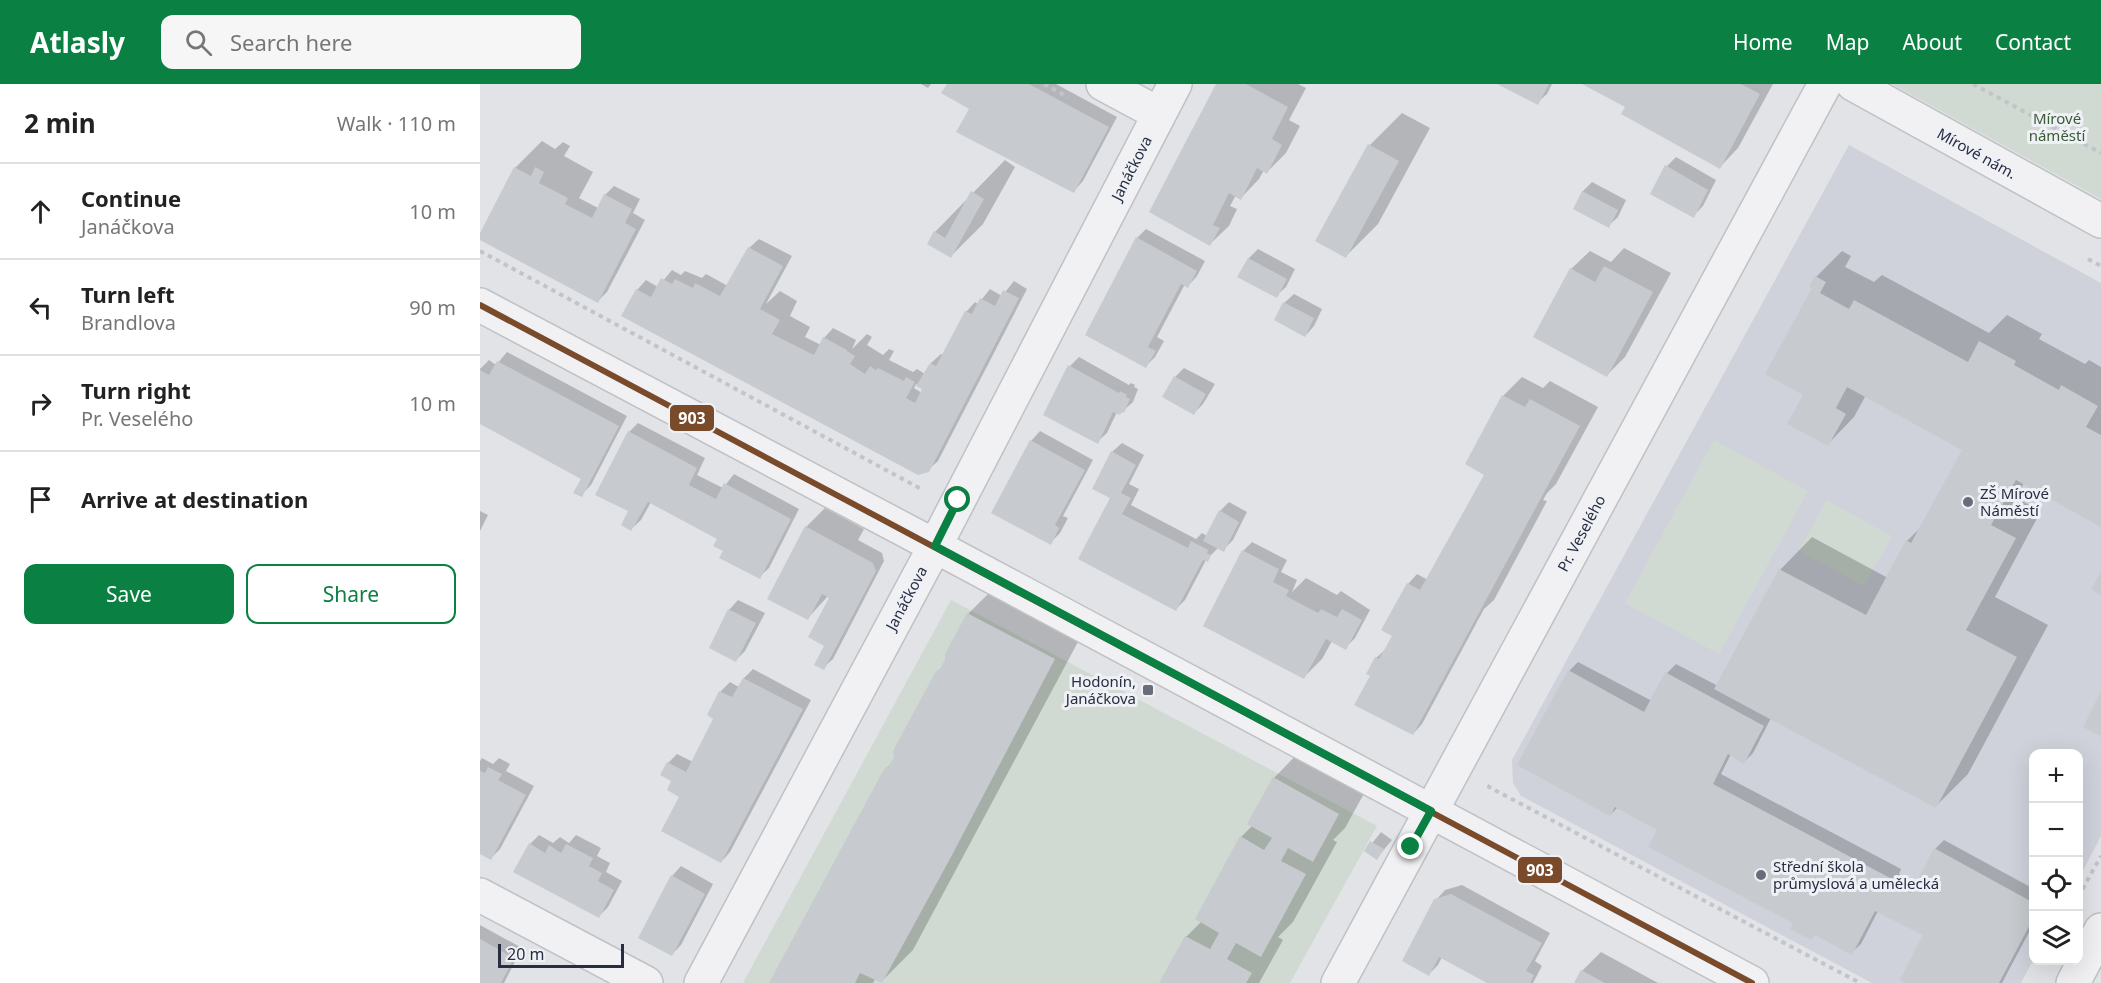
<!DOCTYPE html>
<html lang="en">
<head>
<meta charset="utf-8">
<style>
	:root { --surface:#fff; --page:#f6f6f6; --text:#222; --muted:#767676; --line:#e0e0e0; --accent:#0b8043 }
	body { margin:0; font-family:"Noto Sans",sans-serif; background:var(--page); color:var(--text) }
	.controls { position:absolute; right:18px; bottom:18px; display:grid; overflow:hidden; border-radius:12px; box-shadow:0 6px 24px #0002 }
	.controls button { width:54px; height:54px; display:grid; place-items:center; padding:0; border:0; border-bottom:2px solid var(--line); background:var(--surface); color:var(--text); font:30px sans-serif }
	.scale { position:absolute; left:18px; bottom:15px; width:126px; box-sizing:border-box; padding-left:6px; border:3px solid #282e41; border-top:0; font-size:16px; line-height:21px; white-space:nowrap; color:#282e41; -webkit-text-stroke:4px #eff1f6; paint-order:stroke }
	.stop { position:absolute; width:18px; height:18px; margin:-14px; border:4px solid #0b8043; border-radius:50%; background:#fff }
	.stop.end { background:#0b8043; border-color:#fff; box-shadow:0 2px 6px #0008 }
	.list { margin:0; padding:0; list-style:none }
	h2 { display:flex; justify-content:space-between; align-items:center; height:78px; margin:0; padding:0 24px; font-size:26px }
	h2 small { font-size:20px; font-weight:400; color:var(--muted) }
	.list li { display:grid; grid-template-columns:39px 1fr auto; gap:18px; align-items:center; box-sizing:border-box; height:96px; padding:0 24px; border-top:2px solid var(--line) }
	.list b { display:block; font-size:22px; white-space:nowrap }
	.list p { margin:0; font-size:20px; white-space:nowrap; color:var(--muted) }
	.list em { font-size:20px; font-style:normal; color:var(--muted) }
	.actions { display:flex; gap:12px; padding:18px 24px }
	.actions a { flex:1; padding:14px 0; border:2px solid var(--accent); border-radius:12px; text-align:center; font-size:21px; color:var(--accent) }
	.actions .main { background:var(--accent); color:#fff }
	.icon { flex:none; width:33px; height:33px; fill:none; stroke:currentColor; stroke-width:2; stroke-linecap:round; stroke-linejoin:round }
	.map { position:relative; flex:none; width:1621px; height:899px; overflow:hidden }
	header { display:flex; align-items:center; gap:36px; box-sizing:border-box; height:84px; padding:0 30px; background:var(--accent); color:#fff }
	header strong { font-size:28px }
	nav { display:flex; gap:33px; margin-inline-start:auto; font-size:21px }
	.search { width:420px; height:54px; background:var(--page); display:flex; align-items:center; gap:15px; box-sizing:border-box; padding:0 21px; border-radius:12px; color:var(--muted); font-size:22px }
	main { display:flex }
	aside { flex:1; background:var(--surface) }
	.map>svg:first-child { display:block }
	.built { fill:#cfd2da }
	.green { fill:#d0dad2 }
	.shadow { fill:#0003; fill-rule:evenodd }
	.building { fill:#c7cace }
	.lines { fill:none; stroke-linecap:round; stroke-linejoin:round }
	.minor-casing { stroke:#bfc1c5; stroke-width:36 }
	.path { stroke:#c3c4ca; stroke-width:4; stroke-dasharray:4.5 4.5; stroke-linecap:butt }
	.minor { stroke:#f1f1f3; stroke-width:33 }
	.bus-1-casing { stroke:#eff1f6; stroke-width:10 }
	.bus-1 { stroke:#7a4b2a; stroke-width:6 }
	.route { stroke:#0b8043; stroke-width:8 }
	.poi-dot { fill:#696d7b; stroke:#eff1f6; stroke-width:2 }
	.labels { text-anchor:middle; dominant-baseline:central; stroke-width:6; stroke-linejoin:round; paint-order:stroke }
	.park-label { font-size:15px; fill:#385d35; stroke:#eff1f6 }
	.street-label { font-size:15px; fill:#282e41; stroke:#eff1f6 }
	.poi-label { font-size:15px; fill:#282e41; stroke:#eff1f6; text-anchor:start }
	.line-badge { stroke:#eff1f6; stroke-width:2 }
	.badge-label { font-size:16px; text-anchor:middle; font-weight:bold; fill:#fff }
</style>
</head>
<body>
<header>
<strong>Atlasly</strong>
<div class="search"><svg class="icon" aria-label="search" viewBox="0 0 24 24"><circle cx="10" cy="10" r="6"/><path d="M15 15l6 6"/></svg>Search here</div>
<nav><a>Home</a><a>Map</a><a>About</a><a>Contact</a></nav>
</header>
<main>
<aside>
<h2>2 min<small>Walk · 110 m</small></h2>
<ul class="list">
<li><svg class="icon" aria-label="ahead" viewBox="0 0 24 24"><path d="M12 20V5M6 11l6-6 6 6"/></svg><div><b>Continue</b><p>Janáčkova</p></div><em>10 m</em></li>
<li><svg class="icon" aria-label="left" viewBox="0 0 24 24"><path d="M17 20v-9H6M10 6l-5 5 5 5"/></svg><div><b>Turn left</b><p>Brandlova</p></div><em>90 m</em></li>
<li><svg class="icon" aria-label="right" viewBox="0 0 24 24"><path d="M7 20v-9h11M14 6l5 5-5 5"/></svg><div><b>Turn right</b><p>Pr. Veselého</p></div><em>10 m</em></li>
<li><svg class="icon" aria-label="arrive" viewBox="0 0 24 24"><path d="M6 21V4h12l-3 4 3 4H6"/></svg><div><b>Arrive at destination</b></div></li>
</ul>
<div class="actions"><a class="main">Save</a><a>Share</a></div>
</aside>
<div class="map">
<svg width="1621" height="899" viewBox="0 0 1621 899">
	<rect width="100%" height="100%" fill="#e1e3e7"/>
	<path class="built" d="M1369,61L1621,199V752L1599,794L1598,670H1554L1553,876L1541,899H1392L1041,712L1033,699L1032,676Z"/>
	<path class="green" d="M1412,0H1621V115Z
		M1234,356L1328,407L1239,570L1145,519Z
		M1346,416L1412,452L1384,502L1319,467Z
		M471,516L897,742L810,899H263Z"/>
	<path class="shadow" d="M441,0H451L448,4Z
		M469,0H576L637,33L603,97L594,107L491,24Z
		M737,0H818L826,4L809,36L820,42L806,69L787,88L784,86L779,95L761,114L756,111L750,122L757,125L749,142L730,160Z
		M1021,0H1072L1067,10L1057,19Z
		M1105,0H1293L1258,64L1240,83L1147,22Z
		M922,29L950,44L898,140L866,172L837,156L890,61Z
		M62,57L75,65L83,58L90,62L84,72L113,88L99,114L118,124L125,111L134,102L160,115L153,129L165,136L127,208L118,217L0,154L35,84Z
		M1196,73L1236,96L1223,122L1213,132L1187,82Z
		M525,76L535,83L503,140L471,172L455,148Z
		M1112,98L1146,116L1138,133L1128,142L1095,124L1103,107Z
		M666,145L725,177L717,192L708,202L705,200L677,253L684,257L675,273L666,282L657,154Z
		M279,155L312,172L286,220L300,207L317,217L310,232L330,243L325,253L341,261L344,254L353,244L376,256L372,265L387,250L392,253L387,261L403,271L409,265L414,267L409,276L433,288L437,285L445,290L451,279L461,270L463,271L486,228L495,218L498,220L510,205L522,212L534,197L547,205L458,377L448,386L157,206L166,196L178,203L192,186L201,191L205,187L222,194L226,190L248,202L269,164ZM436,300L444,305L442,309L434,304Z
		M1144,164L1191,189L1145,273L1126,292L1091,185L1110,167L1131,178Z
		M778,165L815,185L806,203L796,212L759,192L769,174Z
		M1362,167L1371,172L1365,183L1394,198L1402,191L1509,249L1527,231L1562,250L1559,255L1605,280L1609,276L1621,283V441L1544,399L1536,414L1561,427L1515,513L1568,541L1488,690L1456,722L1291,634L1273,669L1264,678L1251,670L1241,690L1421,785L1419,790L1438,799L1455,765L1464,756L1554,805V839L1522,899H1428L1445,850L1398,827L1381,860L1371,869L1315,839L1179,746L1138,723L1130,731L1089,587L1098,578L1172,617L1187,589L1196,580L1238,602L1300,486L1332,453L1408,494L1427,457L1442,442L1484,365L1386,311L1374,333L1348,360L1325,310L1333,204L1336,193Z
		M814,210L842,225L834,242L825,252L804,219Z
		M27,268L147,332L111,401L101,411L103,394L0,338V285L9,276L16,281Z
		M599,273L649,301L651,299L655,301L654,303L658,305L653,318L643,327L637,328L627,349L617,358L590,282Z
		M704,284L735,300L723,320L714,329L695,293Z
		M1042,293L1063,304L1070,297L1118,323L1076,400L1067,409L1063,416L1067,417L1014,516L1004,525L942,640L933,650L892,592L896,574L906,565L914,551L928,500L937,490L948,496L1006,390L987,380L1023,312Z
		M158,339L225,374L217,391L243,404L254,390L319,425L289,484L279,493L245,466L239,454L171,418L161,436L151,445L149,348Z
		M560,347L613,376L583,432L588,434L580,449L570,459L551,357Z
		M642,359L664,371L649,400L659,405L651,421L716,455L722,449L727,452L740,427L749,418L767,428L753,456L743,466L739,463L726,476L705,516L695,526L632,414V368Z
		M345,424L384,445L378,456L402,469L404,477L353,575L343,584L351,513L348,512L328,534L326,443Z
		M0,427L8,431L0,447Z
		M772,458L807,476L801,488L817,496L812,508L826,494L857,511L861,507L890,526L875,554L865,564L852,557L842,575L824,593L763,467Z
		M520,498L606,543L433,866L401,898L395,895L393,899H291L405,685L413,678L457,588L464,581L488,530Z
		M258,516L285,529L265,567L256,576L249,526Z
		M273,585L331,616L250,768L241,778L201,713L188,679L197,670L213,678L235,634L229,630L240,608L250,598L259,603L264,594Z
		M826,661L891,697L865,744L853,756L857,758L813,838L798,853L803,856L779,899H681L706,853L722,837L761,753L772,742L769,740L794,694Z
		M2,674L13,680L19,674L30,680L26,687L54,702L20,765L11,774L0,768V677Z
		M901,748L912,756L897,774L886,767Z
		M59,751L73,759L80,753L89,759L96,751L121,764L117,772L130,779L126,788L142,797L128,823L119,832L50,760Z
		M201,782L233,800L201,861L191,871L192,792Z
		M982,801L1070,849L1055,877L1062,882L1053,899H1010L962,873L958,881L949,890L956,816L965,806Z
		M0,841L42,864L24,899H0Z
		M1121,868L1178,899H1096L1102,887Z"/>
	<path class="building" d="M467,0H549L629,43L594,109L476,48L489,25L461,9Z
		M736,0H766L808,23L792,55L802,61L787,90L777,84L761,116L749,109L733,141L740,144L730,162L669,128Z
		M1017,0H1069L1058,21Z
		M1102,0H1261L1280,10L1240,85L1141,30L1145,23Z
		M888,60L919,77L866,174L835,157Z
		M1185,81L1228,106L1214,134L1170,110Z
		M34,83L51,92L55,83L64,88L59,99L88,114L85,120L112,134L124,110L152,125L145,139L156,145L118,219L0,156V149Z
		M491,107L504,115L471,174L447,160L454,147L465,154Z
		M1102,107L1138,126L1129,144L1093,125Z
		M656,153L717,187L708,204L701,200L668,263L676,267L666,284L605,251Z
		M268,163L303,182L280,225L300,236L292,250L334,271L343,253L367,266V267L375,272L370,280L385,290L390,282L396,286L398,284L424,297L426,293L435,298L426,314L435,319L442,305L436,302L450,279L456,282L485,227L492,230L500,214L515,222L523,206L539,214L449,388L438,391L141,232L156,205L171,213L181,194L192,200L195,195L213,204L215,199L240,212Z
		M768,174L807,195L797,214L757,193Z
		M1124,182L1173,208L1127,293L1053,253L1090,184L1115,198Z
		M1335,192L1346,198L1340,209L1369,225L1374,216L1488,278L1499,257L1536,277L1534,281L1579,306L1581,301L1618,322L1606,343L1621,351V443L1536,396L1511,441L1536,454L1486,546L1537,573L1456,724L1234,605L1299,485L1386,531L1426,456L1431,459L1482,366L1367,303L1356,324L1366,330L1348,362L1307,340L1323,311L1285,290L1332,204L1329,202Z
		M803,218L834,234L825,253L794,236Z
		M17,277L139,342L102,413L93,409L101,395L0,340V286L9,291Z
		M588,281L639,309L640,307L647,311L646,313L650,315L644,329L642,328L640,331L633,328L618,360L563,331Z
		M694,292L726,310L714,331L682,313Z
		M1022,311L1045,323L1050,315L1100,342L933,651L874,621L890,592L886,590L895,573L899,575L912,552L901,546L927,499L940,506L1004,391L985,380Z
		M148,347L217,384L209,401L236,415L244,399L311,435L280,495L239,474L243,467L233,462L237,455L168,418L151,447L141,441L148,427L115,411Z
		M550,356L605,386L575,441L579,444L571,461L511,429Z
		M631,367L656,381L641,409L651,414L642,430L708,464L711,457L728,466L727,469L731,471L728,478L723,476L696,527L598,475L630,414L612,405Z
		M739,426L759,438L744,468L723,457Z
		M325,442L393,479L396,487L344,586L334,581L344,562L328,553L349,514L342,510L328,536L287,515Z
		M762,466L799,485L793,498L809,506L806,512L838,529L841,525L857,533L862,525L882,536L866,566L846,555L824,595L723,542Z
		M1621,488V511L1611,505Z
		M248,525L276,539L256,578L229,564Z
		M487,529L575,575L471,773L402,899L380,889L375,899H289L404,685L409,682L414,673L413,667L456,587L460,585L465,576V570Z
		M1088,586L1164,628L1185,588L1284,642L1264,680L1248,670L1233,700L1412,795L1410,799L1431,809L1454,764L1554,819V833L1519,899H1425L1420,896L1443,851L1395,827L1372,871L1335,851L1331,856L1310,845L1313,839L1168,763L1177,746L1135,723L1130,732L1037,681Z
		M263,594L323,625L241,779L181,747L199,713L187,706L191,697L180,691L187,678L206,688L233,635L227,631L239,607L252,613Z
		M1621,607V652L1603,643Z
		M8,683L22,690L18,696L46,711L11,776L0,770V687L5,689Z
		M793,693L859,730L833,778L808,764L801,777L826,790L781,873L756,859L747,875L772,889L766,899H679L705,852L730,865L739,849L715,835L760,752L784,766L792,754L767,740Z
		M890,757L904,765L897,776L884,767Z
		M49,759L65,769L69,761L81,769L86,760L113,774L109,782L122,789L118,797L134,806L119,834L33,788Z
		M191,791L225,810L192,872L158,854Z
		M971,810L1062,859L1046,887L1054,891L1050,899H1007L959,873L949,892L922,877L954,815Z
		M0,855L34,874L21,899H0Z
		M1101,886L1125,899H1094Z"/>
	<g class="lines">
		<defs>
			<path id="minor" d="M623,0L679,30
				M1373,0L1621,137
				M0,221L455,462L1272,899
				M0,811L166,899
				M221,899L455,462L695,0
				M858,899L1345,0
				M1593,899L1621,846"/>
		</defs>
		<use href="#minor" class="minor-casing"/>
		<path class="path" d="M564,0L588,13
			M1493,0L1621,69
			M0,167L443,406
			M1608,175L1621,182
			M1010,701L1009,703L1380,899
			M1598,813L1621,772"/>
		<use href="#minor" class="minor"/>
		<defs>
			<path id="bus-1" d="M0,221L1272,899"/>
		</defs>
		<use href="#bus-1" class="bus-1-casing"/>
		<use href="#bus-1" class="bus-1"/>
	</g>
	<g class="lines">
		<path class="route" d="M478,416L455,462L951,727L931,763"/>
	</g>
	<g class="poi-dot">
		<circle cx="1488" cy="418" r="6"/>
		<rect x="662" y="600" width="12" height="12" rx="3"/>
		<circle cx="1281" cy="791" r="6"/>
	</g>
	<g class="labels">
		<g class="park-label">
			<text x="1577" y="34">Mírové<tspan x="1577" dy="17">náměstí</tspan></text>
		</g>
		<g class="street-label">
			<text transform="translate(1497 69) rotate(29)">Mírové nám.</text>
			<text transform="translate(651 84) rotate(-63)">Janáčkova</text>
			<text transform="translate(1101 449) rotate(-62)">Pr. Veselého</text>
			<text transform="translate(426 514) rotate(-62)">Janáčkova</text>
		</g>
		<g class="poi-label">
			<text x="1500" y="409">ZŠ Mírové<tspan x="1500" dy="17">Náměstí</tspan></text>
			<text x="656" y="597" text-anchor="end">Hodonín,<tspan x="656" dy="17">Janáčkova</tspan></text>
			<text x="1293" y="782">Střední škola<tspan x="1293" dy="17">průmyslová a umělecká</tspan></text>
		</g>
	</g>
	<g class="line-badge">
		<rect x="189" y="320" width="46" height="28" rx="6" fill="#7a4b2a"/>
		<rect x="1037" y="772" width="46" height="28" rx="6" fill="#7a4b2a"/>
	</g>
	<g class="badge-label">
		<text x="212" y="340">903</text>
		<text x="1060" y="792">903</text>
	</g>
</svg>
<div class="controls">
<button>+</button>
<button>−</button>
<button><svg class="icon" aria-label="locate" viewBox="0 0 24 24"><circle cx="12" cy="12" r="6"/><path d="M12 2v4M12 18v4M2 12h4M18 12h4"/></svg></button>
<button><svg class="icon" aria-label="layers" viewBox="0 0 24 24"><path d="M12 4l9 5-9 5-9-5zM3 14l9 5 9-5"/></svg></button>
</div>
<div class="scale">20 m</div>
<div class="stop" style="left:478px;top:416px"></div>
<div class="stop end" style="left:931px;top:763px"></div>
</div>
</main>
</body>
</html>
